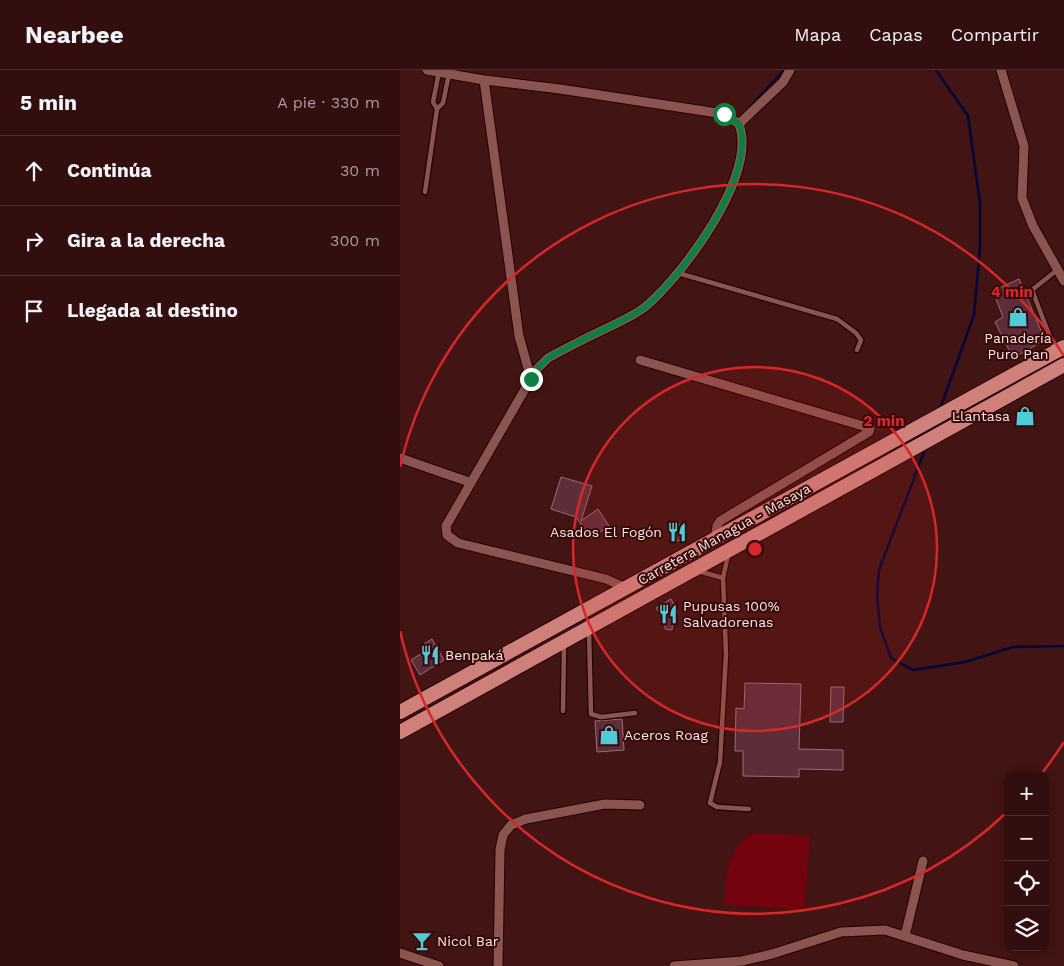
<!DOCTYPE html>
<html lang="es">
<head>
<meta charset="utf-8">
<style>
	:root { --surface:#320f0e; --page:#3a1817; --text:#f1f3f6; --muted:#a89c9e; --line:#4d2f2e }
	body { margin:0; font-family:"Work Sans",sans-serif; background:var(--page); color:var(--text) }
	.controls { position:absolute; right:15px; bottom:15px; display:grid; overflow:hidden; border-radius:10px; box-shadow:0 2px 8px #0003 }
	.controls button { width:45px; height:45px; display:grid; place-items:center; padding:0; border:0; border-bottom:1px solid var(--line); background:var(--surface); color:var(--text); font:25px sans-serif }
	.stop { position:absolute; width:15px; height:15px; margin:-11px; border:4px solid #0b8043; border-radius:50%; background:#fff }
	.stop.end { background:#0b8043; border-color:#fff; box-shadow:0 1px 5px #0008 }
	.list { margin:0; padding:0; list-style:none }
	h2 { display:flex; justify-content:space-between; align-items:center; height:65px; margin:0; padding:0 20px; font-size:21px }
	h2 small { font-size:16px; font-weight:400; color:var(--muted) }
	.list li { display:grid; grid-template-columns:32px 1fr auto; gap:15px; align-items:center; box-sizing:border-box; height:70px; padding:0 20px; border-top:1px solid var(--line) }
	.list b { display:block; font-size:19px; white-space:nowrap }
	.list em { font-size:16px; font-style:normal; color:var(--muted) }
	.icon { flex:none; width:28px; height:28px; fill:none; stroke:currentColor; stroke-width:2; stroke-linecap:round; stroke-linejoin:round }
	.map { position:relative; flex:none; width:664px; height:896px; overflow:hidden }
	header { display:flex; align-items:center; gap:30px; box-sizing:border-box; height:70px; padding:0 25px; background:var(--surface); border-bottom:1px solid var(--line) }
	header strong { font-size:24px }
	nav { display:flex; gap:28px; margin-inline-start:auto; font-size:18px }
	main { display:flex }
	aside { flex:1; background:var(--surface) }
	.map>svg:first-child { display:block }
	.green { fill:#74020f }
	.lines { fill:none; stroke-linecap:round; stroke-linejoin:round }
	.stream { stroke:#01073b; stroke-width:2.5 }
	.building { fill:#5d2d39; stroke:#a06975 }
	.service-casing { stroke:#260001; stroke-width:7 }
	.minor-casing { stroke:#260001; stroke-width:11 }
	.trunk-casing { stroke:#260001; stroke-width:16 }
	.service { stroke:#8a5450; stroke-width:4.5 }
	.minor { stroke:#8a5450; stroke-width:9 }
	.trunk { stroke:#d0807a; stroke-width:14 }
	.route { stroke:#0b8043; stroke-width:6 }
	.ring { fill:none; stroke:#d62828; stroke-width:2.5 }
	.labels { text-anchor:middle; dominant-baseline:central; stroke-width:4; stroke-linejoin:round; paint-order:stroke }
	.poi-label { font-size:14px; fill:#fae7e5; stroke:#370909; text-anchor:start }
	.street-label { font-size:14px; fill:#fae7e5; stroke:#370909 }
	.centre { fill:#d62828; stroke:#370909; stroke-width:2.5 }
	.ring-label { font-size:15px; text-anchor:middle; font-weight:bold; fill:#d62828; stroke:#370909; stroke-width:4; stroke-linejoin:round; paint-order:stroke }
</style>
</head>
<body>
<header>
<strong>Nearbee</strong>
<nav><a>Mapa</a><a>Capas</a><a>Compartir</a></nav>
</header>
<main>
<aside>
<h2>5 min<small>A pie · 330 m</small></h2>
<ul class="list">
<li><svg class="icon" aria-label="ahead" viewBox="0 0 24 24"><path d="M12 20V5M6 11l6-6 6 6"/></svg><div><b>Continúa</b></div><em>30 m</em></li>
<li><svg class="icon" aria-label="right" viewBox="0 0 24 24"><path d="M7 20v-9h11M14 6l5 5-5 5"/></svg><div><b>Gira a la derecha</b></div><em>300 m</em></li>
<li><svg class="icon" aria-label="arrive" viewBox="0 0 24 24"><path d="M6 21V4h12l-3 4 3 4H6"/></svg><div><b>Llegada al destino</b></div></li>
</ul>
</aside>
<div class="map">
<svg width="664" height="896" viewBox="0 0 664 896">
	<rect width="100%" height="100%" fill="#421413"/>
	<path class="green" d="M353,763L410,766L405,834L401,840L324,835C327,805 325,781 353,763Z"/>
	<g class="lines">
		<path class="stream" d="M536,0L568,46L580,133V178L574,245L540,339
			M351,36L384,0
			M526,377L479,500L477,525L480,557L491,588L513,600L565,592L613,577L664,576"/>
	</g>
	<path class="building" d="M619,209L645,270L613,288L595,252L603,247L593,221Z
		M161,407L192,416L181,451L198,439L209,456L191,468L176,447L151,439Z
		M278,452L286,467L276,472L268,457Z
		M271,529L278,542L273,547L272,560L265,559V551L256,538Z
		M32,569L44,590L20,605L11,590L27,580L24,574Z
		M345,613L401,614L399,679L443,680V700L399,699V707L343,706V681H335L336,638L344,639Z
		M431,617H444L443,652H430Z
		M222,649L224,680L197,682L195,651Z"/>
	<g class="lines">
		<defs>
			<path id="service" d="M37,39L43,33L49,4
				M25,122L37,39L33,32L39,2
				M278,203L437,249L456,263L461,270L457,280
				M655,280L632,220L657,200
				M328,485L323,508L326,584L320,692L310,733L317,737L349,739
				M298,501L323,508
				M189,560L191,644L201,647L235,643
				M163,641L164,575"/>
			<path id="minor" d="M27,0L84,10L160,19L324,44L339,54C358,105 283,205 245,237C235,245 221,251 209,257C188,267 168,277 148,288L136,300L46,456L47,465L58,473L206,509L226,518
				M601,0L624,76L622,128L633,156L664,211
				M84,10L119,266L131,309
				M339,54L383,12L390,0
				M240,290L470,358L469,362L320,451L317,456L315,469
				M0,388L69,412
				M505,866L523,791
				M0,883L39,896
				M98,896L100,780L103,765L111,755L126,749L205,734L240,735
				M274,896L342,891L372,884L441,862L485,860L563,885L614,896"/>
			<path id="trunk" d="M0,642L664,277
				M0,662L664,295"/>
		</defs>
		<use href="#service" class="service-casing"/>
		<use href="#minor" class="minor-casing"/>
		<use href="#trunk" class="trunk-casing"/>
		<use href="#service" class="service"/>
		<use href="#minor" class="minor"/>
		<use href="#trunk" class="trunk"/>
	</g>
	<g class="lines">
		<path class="route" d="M131,309L136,300L148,288C168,277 188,267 209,257C221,251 235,245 245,237C283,205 358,105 339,54L324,44"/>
	</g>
	<circle cx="355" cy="479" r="182" fill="#d62828" fill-opacity=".12"/>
	<g class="ring">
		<circle cx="355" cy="479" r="182"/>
		<path d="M664 672A364 364 0 0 1 642 703M606 743A364 364 0 0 1 0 561M0 397A364 364 0 0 1 664 286"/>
	</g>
	<defs>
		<symbol id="shop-bare" viewBox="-9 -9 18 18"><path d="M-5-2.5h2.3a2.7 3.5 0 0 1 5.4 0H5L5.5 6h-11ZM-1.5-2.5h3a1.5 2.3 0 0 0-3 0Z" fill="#52cbd8" stroke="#370909" stroke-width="2.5" paint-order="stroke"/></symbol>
		<symbol id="restaurant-bare" viewBox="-9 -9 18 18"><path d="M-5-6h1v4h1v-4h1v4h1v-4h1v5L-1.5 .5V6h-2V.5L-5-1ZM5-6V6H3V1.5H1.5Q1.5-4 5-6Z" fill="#52cbd8" stroke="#370909" stroke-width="2.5" paint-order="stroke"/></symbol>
		<symbol id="bar-bare" viewBox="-9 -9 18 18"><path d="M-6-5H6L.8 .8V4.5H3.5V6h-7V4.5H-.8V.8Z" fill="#52cbd8" stroke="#370909" stroke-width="2.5" paint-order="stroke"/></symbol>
	</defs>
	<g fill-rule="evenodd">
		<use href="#shop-bare" x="604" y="233" width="28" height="28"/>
		<use href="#shop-bare" x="611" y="332" width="28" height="28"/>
		<use href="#restaurant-bare" x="263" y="448" width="28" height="28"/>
		<use href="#restaurant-bare" x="254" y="530" width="28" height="28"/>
		<use href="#restaurant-bare" x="16" y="571" width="28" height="28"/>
		<use href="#shop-bare" x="195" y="651" width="28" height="28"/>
		<use href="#bar-bare" x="8" y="857" width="28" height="28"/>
	</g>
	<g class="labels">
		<g class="poi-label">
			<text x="618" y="268" text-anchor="middle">Panadería<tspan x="618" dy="16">Puro Pan</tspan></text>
			<text x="610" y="346" text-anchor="end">Llantasa</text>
			<text x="262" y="462" text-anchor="end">Asados El Fogón</text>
			<text x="283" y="536">Pupusas 100%<tspan x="283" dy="16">Salvadorenas</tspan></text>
			<text x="45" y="585">Benpaká</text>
			<text x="224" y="665">Aceros Roag</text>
			<text x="37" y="871">Nicol Bar</text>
		</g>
		<g class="street-label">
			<text transform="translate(324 464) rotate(-29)">Carretera Managua - Masaya</text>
		</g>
	</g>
	<circle cx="355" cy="479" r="8" class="centre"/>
	<g class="ring-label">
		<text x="612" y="227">4 min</text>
		<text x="484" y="356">2 min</text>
	</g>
</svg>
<div class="controls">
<button>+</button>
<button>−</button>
<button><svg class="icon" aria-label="locate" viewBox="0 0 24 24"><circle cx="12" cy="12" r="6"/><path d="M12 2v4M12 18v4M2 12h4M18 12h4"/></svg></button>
<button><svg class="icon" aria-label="layers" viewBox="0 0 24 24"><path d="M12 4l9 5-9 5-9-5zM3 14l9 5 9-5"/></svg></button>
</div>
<div class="stop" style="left:324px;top:44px"></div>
<div class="stop end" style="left:131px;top:309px"></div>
</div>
</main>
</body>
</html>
